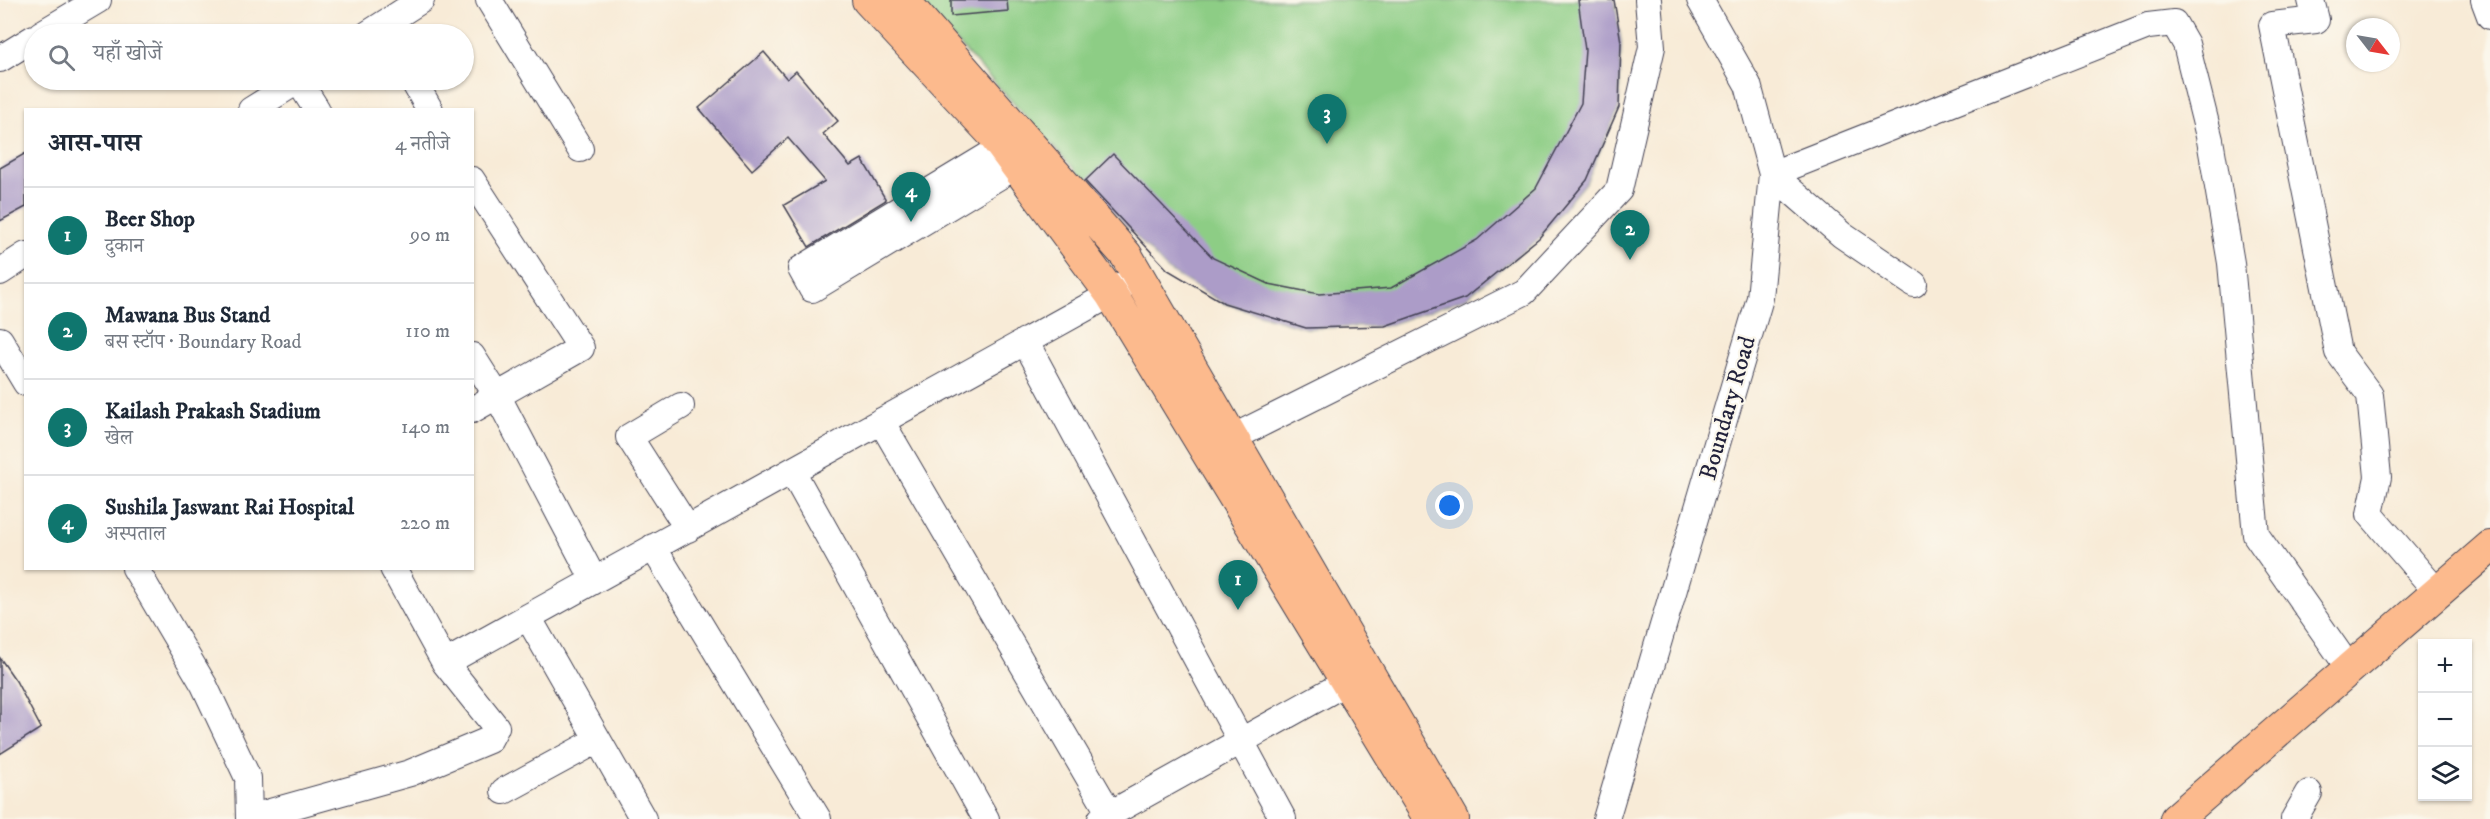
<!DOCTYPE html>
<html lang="hi">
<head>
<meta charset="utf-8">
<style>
	:root { --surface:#fff; --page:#f2f2f3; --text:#1f2937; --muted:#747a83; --line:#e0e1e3; --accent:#0f766e }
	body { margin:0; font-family:"IM FELL DW Pica","Noto Serif Devanagari",serif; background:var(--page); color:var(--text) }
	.controls { position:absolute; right:18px; bottom:18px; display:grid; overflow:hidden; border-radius:0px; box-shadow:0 2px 4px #0004 }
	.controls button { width:54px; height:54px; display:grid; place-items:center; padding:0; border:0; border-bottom:2px solid var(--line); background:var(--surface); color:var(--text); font:30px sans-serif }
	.compass { position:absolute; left:2346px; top:18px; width:54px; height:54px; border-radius:50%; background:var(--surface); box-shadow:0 2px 4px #0004; rotate:121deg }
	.you { position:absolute; left:1450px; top:506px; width:21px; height:21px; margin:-15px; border:4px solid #fff; border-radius:50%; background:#1a73e8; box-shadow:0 0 0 9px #1a73e833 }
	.badge { display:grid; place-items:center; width:39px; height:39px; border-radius:50%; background:var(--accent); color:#fff; font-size:20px; font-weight:700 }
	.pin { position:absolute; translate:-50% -50px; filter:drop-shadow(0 2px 3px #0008) }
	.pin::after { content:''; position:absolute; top:32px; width:21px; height:18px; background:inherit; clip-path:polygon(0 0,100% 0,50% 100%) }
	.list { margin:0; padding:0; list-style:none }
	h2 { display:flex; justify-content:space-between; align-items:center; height:78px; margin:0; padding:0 24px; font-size:26px }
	h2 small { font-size:20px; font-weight:400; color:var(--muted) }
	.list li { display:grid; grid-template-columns:39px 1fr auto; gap:18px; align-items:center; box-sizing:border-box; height:96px; padding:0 24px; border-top:2px solid var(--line) }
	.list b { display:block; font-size:22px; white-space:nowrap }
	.list p { margin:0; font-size:20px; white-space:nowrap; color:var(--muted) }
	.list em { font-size:20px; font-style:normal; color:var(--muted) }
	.icon { flex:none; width:33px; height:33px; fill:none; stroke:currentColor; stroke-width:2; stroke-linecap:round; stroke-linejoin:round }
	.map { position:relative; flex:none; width:2490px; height:819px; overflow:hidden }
	.search { position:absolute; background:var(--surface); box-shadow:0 2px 4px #0004; left:24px; top:24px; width:450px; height:66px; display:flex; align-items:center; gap:15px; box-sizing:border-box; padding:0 21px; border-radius:33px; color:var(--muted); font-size:22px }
	.panel { position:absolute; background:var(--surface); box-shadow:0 2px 4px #0004; left:24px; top:108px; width:450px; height:462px; border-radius:0px }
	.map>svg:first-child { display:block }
	.green { fill:#8dcd85; stroke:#587860; stroke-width:1.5 }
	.building { fill:#ac9cc8 }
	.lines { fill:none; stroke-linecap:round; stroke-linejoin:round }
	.minor-casing { stroke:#424052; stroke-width:28 }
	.major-casing { stroke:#424052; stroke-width:34 }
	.minor { stroke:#fff; stroke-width:26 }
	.major { stroke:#fcba8d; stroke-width:32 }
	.labels { text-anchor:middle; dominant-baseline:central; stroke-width:4.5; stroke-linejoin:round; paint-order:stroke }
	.street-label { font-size:24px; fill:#22223b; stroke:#fbf7ec }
</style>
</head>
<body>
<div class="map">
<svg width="2490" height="819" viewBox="0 0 2490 819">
	<rect width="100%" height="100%" fill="#fbf7ec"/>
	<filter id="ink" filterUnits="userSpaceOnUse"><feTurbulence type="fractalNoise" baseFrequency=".0167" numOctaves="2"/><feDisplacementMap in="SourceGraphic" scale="12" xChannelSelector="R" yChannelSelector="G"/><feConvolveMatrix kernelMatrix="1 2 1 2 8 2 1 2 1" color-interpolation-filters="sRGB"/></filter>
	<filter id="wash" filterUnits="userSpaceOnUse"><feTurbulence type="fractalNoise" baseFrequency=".008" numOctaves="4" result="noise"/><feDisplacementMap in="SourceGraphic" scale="24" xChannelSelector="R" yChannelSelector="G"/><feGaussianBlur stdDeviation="1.35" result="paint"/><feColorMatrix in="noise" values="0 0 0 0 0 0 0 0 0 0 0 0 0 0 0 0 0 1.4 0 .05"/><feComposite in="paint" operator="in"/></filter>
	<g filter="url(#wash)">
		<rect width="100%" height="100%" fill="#f8ebd7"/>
		<path class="green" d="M918,0H1614L1621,42L1619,107L1587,180L1539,238L1465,298L1385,326L1306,328L1224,303L1168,270Z"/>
		<g id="blocks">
			<path class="building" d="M951,0H1007L1008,11L951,16Z
				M1578,0H1614L1621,42L1619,107L1587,180L1539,238L1465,298L1385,326L1306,328L1224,303L1168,270L1085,181L1113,154L1213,258L1269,284L1319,294L1391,288L1477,240L1536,188L1581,103L1585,50Z
				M764,52L787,79L796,71L838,121L823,134L850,166L862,159L886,200L809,247L784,205L825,181L788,138L752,170L699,108Z
				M26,153V207L0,221V168Z
				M0,658L16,681L41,728L0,754Z"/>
		</g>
	</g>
	<g filter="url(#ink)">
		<use href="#blocks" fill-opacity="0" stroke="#424052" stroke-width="1.5"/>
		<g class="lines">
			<defs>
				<path id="minor" d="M489,0L580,149
					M2311,0L2316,20L2272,25L2338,352L2370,395L2378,477L2370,514L2437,592
					M2484,0L2490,16
					M41,34L98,0
					M368,34L421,0
					M0,59L34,38
					M298,80L317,110
					M413,80L430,110
					M251,110L299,80
					M1016,166L812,289L801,269L1019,137
					M472,180L581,348L472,410
					M0,272L26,255
					M1914,284L1842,235L1772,174L2148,26L2174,23L2186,44L2210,140L2231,263L2256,535L2349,668
					M0,340L26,383
					M1025,341L1283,819
					M472,356L498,397L594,580
					M681,406L629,437L688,529
					M881,421L1110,814
					M1216,446L1524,292L1619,190L1652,47L1648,0
					M792,471L986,819
					M653,547L818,819
					M135,568L204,685L248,778L249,819
					M528,617L643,819
					M445,663L1111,294L1126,283
					M504,791L598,740
					M249,818L410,773L489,740L496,727L445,663L393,568
					M1101,819L1363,673
					M1606,819L1760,298L1772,174L1748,85L1700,0
					M2294,819L2309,793"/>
				<path id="major" d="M868,0L993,134L1111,294L1430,819
					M903,0L1126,255L1453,819
					M2176,819L2490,547"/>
			</defs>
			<use href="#minor" class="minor-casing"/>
			<use href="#major" class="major-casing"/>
			<use href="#minor" class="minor"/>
			<use href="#major" class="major"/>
		</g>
	</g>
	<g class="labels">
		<g class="street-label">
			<text transform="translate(1728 408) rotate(-74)">Boundary Road</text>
		</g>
	</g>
</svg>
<div class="controls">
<button>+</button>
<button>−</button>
<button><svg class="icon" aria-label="layers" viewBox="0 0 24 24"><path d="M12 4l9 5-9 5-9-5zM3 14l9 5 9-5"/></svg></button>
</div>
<svg class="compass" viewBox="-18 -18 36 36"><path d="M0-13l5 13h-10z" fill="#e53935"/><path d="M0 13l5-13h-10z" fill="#747a83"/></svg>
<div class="you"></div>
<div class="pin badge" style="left:1238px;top:610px">1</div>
<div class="pin badge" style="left:1630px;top:260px">2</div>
<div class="pin badge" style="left:1327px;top:144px">3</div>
<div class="pin badge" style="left:911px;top:222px">4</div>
<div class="search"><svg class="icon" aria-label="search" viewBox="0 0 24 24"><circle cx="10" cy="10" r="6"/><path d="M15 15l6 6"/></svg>यहाँ खोजें</div>
<section class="panel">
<h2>आस-पास<small>4 नतीजे</small></h2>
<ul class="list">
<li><span class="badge">1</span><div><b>Beer Shop</b><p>दुकान</p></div><em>90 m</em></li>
<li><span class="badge">2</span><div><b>Mawana Bus Stand</b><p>बस स्टॉप · Boundary Road</p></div><em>110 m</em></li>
<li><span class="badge">3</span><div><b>Kailash Prakash Stadium</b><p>खेल</p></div><em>140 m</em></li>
<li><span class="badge">4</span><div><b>Sushila Jaswant Rai Hospital</b><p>अस्पताल</p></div><em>220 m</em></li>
</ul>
</section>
</div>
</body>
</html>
